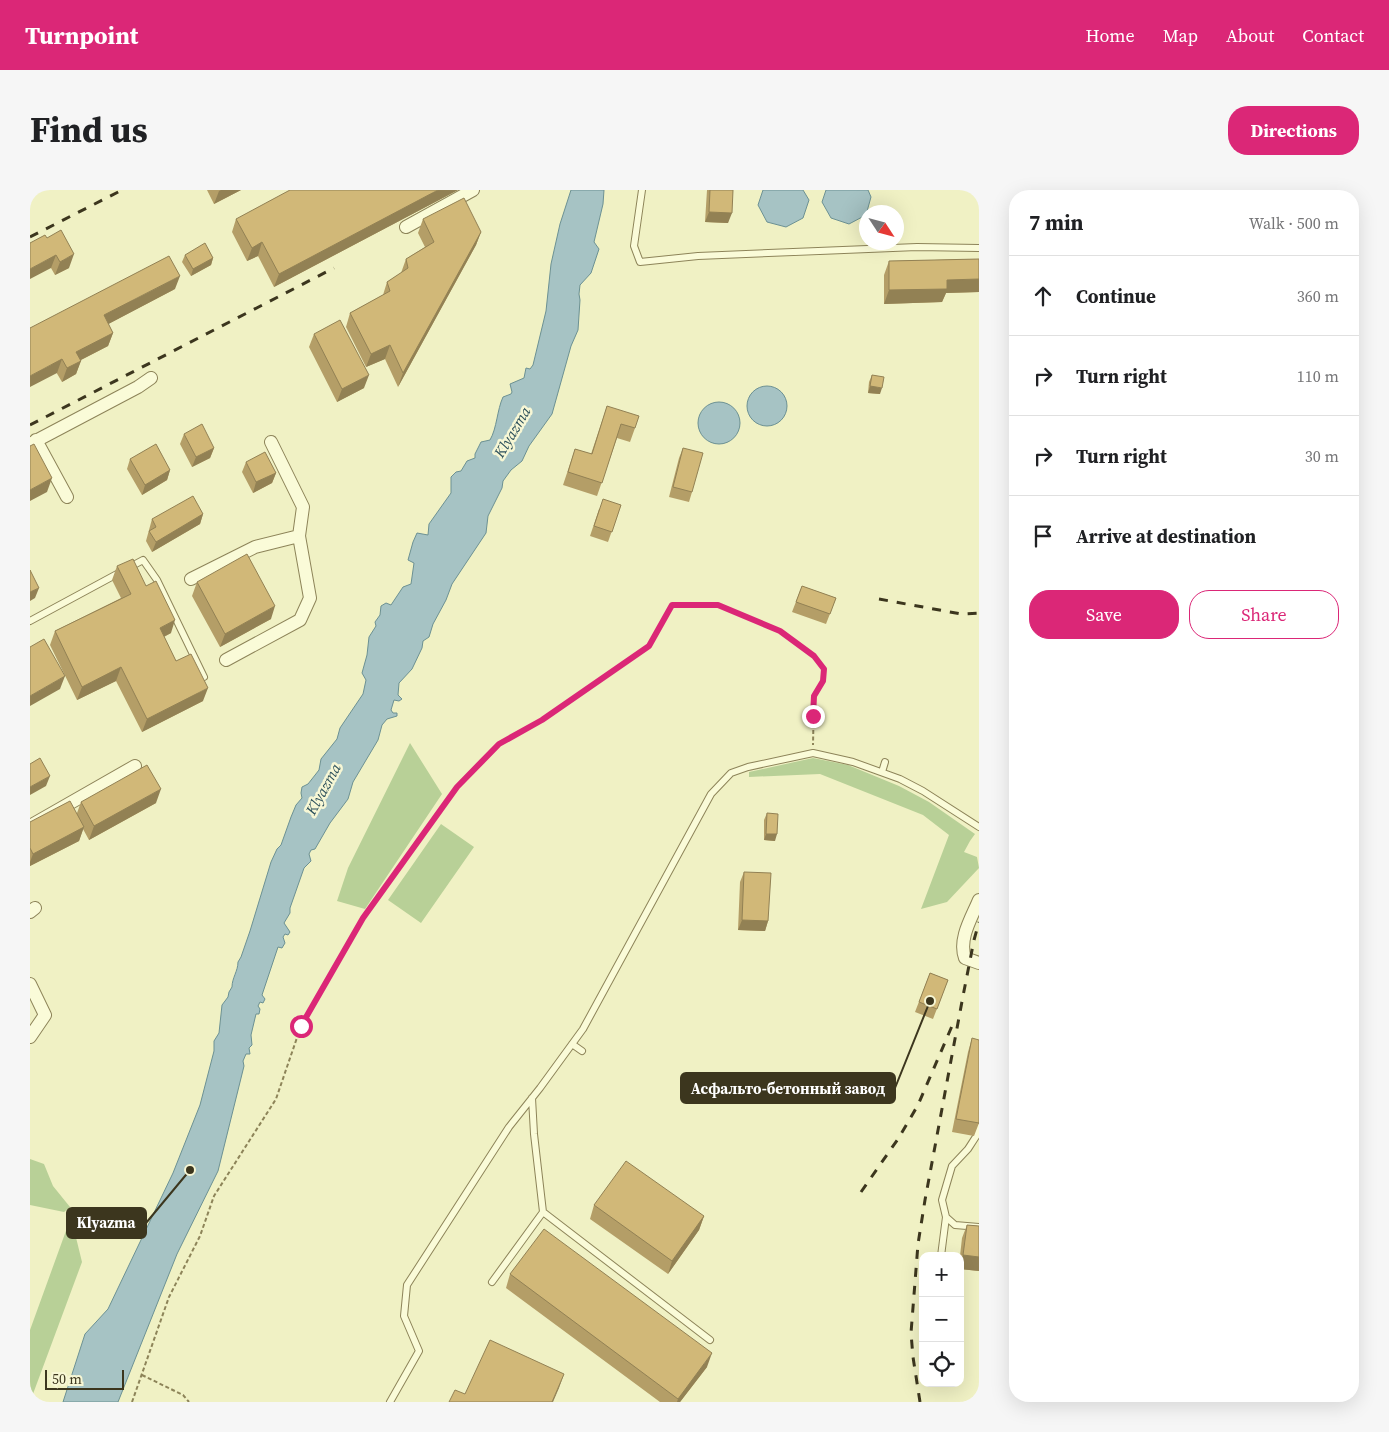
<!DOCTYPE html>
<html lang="en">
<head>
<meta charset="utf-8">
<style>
	:root { --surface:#fff; --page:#f6f6f6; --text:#202124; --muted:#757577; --line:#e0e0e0; --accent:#db2777 }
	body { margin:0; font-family:"Source Serif 4",serif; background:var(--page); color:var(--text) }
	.controls { position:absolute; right:15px; bottom:15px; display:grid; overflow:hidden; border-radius:10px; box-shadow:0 5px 20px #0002 }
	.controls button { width:45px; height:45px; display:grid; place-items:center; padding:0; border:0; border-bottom:1px solid var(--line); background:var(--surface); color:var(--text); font:25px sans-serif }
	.compass { position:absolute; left:829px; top:15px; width:45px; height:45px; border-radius:50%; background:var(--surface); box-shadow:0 5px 20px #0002; rotate:126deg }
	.scale { position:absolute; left:15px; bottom:12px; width:79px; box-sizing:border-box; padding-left:5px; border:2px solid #3c361e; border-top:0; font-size:14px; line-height:18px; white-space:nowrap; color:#3c361e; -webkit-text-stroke:4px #f7f7d5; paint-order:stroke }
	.stop { position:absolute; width:15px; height:15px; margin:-11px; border:4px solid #db2777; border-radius:50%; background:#fff }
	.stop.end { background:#db2777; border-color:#fff; box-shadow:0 1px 5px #0008 }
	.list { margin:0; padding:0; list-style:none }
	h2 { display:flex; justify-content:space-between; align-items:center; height:65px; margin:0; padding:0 20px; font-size:21px }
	h2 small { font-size:16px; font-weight:400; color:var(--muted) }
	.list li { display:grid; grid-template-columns:32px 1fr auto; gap:15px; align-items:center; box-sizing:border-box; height:80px; padding:0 20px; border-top:1px solid var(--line) }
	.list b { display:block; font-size:19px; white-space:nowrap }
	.list em { font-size:16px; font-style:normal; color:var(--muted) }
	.actions { display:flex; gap:10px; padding:15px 20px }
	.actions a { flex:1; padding:11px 0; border:1px solid var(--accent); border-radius:20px; text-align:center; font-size:18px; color:var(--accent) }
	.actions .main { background:var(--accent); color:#fff }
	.icon { flex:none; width:28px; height:28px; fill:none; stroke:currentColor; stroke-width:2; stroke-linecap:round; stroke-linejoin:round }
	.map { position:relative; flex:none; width:949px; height:1212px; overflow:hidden; border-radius:20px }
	header { display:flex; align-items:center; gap:30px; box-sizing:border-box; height:70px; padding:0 25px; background:var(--accent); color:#fff }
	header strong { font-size:24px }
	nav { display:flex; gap:28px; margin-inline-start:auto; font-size:18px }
	.intro { display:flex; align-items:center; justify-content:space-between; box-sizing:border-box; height:120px; padding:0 30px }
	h1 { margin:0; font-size:35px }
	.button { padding:12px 22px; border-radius:20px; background:var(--accent); color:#fff; font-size:18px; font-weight:700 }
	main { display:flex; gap:30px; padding:0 30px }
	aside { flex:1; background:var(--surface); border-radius:20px; box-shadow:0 5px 20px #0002 }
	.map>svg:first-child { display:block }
	.green { fill:#b8d097 }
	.water { fill:#a6c3c4; stroke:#6c9193 }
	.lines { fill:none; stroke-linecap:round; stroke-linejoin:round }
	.lane-casing { stroke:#8d8459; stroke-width:8 }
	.street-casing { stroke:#8d8459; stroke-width:14 }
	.path { stroke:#8d8459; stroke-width:2; stroke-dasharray:4 2.5; stroke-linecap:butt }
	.lane { stroke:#fafbd8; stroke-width:6 }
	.street { stroke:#fafbd8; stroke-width:12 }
	.rail { stroke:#3c361e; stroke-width:3; stroke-dasharray:9 9; stroke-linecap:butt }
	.wall { fill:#b49e67 }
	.shaded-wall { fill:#928154 }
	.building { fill:#d1b878; stroke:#928154 }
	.route { stroke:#db2777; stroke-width:6 }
	.labels { text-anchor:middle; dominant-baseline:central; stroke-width:5; stroke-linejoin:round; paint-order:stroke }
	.water-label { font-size:15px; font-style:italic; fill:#2d515c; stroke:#f7f7d5 }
	.leader { fill:none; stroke:#3c361e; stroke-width:2 }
	.callout-dot { fill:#3c361e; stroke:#f7f7d5; stroke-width:2 }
	.callout { fill:#3c361e; stroke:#3c361e; stroke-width:2 }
	.callout-label { font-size:15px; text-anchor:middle; font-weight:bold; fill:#fff }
</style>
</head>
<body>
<header>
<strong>Turnpoint</strong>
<nav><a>Home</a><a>Map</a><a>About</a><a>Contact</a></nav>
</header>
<div class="intro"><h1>Find us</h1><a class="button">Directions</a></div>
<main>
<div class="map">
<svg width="949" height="1212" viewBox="0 0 949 1212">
	<rect width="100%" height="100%" fill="#f0f1c4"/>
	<path class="green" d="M380,553L412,604L335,719L307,711L318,678Z
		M783,568L818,575L869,596L899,612L945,644L940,651L934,662L947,667L949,678L917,712L891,719L919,645L893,625L790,584L719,587V582Z
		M411,634L444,657L391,733L358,710Z
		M0,969L14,974L23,996L40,1017L34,1022L0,1015Z
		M41,1027L52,1072L0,1212V1140Z"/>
	<path class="water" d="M541,0H574L573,14L564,52L569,59L561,83L550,95L549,104L550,110L548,140L541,156L522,224L499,256L492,271L481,280L473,291L472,298L458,326L456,343L422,394L416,410L403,434L399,447L393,451L392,458L382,479L369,493L368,505L372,509L369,511L364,510L361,520L363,523H367V526L357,529L352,535L348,550L323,592L318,609L300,633L285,659L281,660L279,664L281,671L274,678L260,718V723L254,733L260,742L258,745L255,744L253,747L255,753L252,758L248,757L232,805L235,809L233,813L230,812L228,816L230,819L229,824H226L221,845L222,855L219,858L220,864H216L213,871L214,876L188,981L147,1064L88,1212H33L55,1144L78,1119L143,983L170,915L184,861V851L189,843L192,815L198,807L199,802L202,797C202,788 208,781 208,772L211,767L220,741L241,672L247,659L251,655L261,627L266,615L272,608L271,603L272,597L278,594L289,580L291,569L307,549L310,538L333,504L336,490L332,483L337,465L339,447L346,436L345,432L350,425L351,416L356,413L361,415L373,397L381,394L384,373L378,370L383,352L387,343L398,345L399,334L421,303V287L426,282L431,281L437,271L445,268V264L451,252L460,250C467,238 467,220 473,207L481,204L482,202L480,194L494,188L496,178L500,179L503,175L516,121L521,74L530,34Z
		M733,0H773L779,10L773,28L756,37L737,32L728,15Z
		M796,0H838L841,7L836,25L819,34L801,28L792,12Z
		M717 216a20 20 0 1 1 40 0a20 20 0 1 1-40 0Z
		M668 233a21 21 0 1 1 42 0a21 21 0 1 1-42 0Z"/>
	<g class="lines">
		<defs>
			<path id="lane" d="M612,0L604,56L610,72L668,66L887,57L949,58
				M0,431L113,370L127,390L174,487
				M852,582L855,572
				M542,854L552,861
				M949,937L947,945L938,959L922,976L912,1010L916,1027L925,1035L949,1037
				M513,1022L680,1150
				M911,1066L916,1027
				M462,1092L513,1022L504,944L502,908
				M360,1212L389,1161L374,1126L377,1095L479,937L510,898L553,839L681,604L701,583L718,577L783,563L823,572L870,589L893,601L949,637"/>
			<path id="street" d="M376,37L443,0
				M6,250L37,307
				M0,254L108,197L121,188
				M161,389L225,357L269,346
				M196,470L270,430L280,408L269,346L273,317L241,252
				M0,636L105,576
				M949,710C942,727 928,749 935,768L949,773
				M0,722L5,718
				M0,794L15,825L0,847"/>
		</defs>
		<use href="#lane" class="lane-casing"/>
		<use href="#street" class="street-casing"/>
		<path class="path" d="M112,1185L153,1205L159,1212
			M102,1212L139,1107L170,1046L184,1006L246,909L271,836L333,728L427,597L469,554L512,530L619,456L642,415H688L750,441L784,466L794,479L793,491L784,506L783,555"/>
		<use href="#lane" class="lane"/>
		<use href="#street" class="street"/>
		<path class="rail" d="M0,47L92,0
			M0,235L304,78
			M849,409L931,424L949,423
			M831,1002L868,949L888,915L922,836
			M890,1212L883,1167L881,1143L888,1054L895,1010L933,806L944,750L949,732"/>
	</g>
	<path class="wall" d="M177,0H211L184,14Z
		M428,0L244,97L228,66L217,71L202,42L206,29Z
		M677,0H703L698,33L675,32Z
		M393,29L451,42L446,55L368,197L355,169L336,177L316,137L320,123L353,105L357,92L371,83L376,69L395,57L388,43Z
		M17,48L39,78L25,85L21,78Z
		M155,65L183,68L181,75L161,86L152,72Z
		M949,69V102L916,103L912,112L854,114V85L859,71Z
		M145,99L78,134L83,143L78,156L51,170L46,184L32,192L0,138Z
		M284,144L334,198L307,212L279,157Z
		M842,185L850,204L838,203L839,192Z
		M577,216L605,238L600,252L587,248L567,306L533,295L545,259L561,264Z
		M154,244L184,258L180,268L162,277L150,254Z
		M653,258L662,302L659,312L639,307L649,268Z
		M100,269L140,280L137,290L112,305L97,279Z
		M216,272L246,283L242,293L223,303L212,282Z
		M591,315L578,352L560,346L569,319Z
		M173,324L170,334L122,362L116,351L122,329Z
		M87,376L141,443L134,447L146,471L173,511L112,542L86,491L47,510L20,455L25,441L91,408L82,390Z
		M167,392L241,429L190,457L162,406Z
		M772,396L806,408L796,434L762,422Z
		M51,612L126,613L59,650L53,639L49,651L0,676V632L47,623Z
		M737,623L745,651L734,650V630Z
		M714,682L738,731L735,741L708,740L710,692Z
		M900,783L918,790L903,829L885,822Z
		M942,848L949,933L944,946L922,942L938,862Z
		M564,1015L674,1026L669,1040L638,1084L560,1029Z
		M937,1035L949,1036V1081L930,1079V1066L932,1048Z
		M480,1084L677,1177L650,1212H630L476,1098Z"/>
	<path class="shaded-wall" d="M0,0H10L0,5Z
		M191,0H211L184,14L189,1Z
		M408,0H428L244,97L249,84Z
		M679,22L702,23L698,33L675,32Z
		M451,42L446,55L368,197L373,183Z
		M232,52L228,66L217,71L222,58Z
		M44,64L39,78L25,85L30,72Z
		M26,65L21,78L0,89V79Z
		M183,68L181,75L161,86L163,79Z
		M150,86L145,99L69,139L74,125Z
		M949,89V102L916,103L912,112L854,114L859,100L917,90Z
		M83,143L78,156L41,175L46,162Z
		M360,155L355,169L336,177L341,164Z
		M32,169L27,183L0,197V186Z
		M51,171L46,184L32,192L37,178Z
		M339,185L334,198L307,212L312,199Z
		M840,196L852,198L850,204L838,203Z
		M184,258L180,268L162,277L166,267Z
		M140,280L137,290L112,305L115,295Z
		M246,283L242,293L223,303L226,292Z
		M22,288L17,302L0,311V300Z
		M173,324L170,334L122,362L126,352Z
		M9,398L5,408L0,411V402Z
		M245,416L241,429L190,457L195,444Z
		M145,430L141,443L125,451L130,438Z
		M91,477L86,491L47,510L52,497Z
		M35,486L30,499L0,516V506Z
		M178,498L173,511L112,542L117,529Z
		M20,586L16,596L0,605V597Z
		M131,599L126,613L59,650L64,636Z
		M54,637L49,651L0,676V672L3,664Z
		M736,644H747L745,651L734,650Z
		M712,730L738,731L735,741L708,740Z
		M674,1026L669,1040L638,1084L642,1071Z
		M933,1065L949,1067V1081L930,1079V1073Z
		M682,1163L677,1177L650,1212H647L648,1209Z
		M534,1184L529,1198L523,1212H522Z"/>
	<path class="building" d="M260,0H408L249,84L232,52L222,58L206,29Z
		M680,0H703L702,23L679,22Z
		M434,8L451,42L373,183L360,155L341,164L320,123L360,101L357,92L378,78L376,69L404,52L393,29Z
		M31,40L44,64L30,72L26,65L0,79V53L15,45L17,48Z
		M175,53L183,68L163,79L155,65Z
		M139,66L150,86L74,125L83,143L46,162L51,171L37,178L32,169L0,186V138Z
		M949,69V89L917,90V99L859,100V71Z
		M310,130L339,185L312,199L284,144Z
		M842,185L854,187L852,198L840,196Z
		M577,216L609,226L605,238L591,234L572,293L538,282L545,259L562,264Z
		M172,234L184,258L166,267L154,244Z
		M4,254L22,288L0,300V256Z
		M126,254L140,280L115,295L100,269Z
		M653,258L673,263L662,302L643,297Z
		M235,262L246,283L226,292L216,272Z
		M163,306L173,324L126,352L119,341L126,337L122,329Z
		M573,309L591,315L582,342L564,336Z
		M217,364L245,416L195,444L167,392Z
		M103,369L116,396L126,391L145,430L130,438L146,471L161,464L178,498L117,529L91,477L52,497L25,441L101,404L87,376Z
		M0,380L9,398L0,402Z
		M772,396L806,408L800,424L766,412Z
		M14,449L35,486L0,506V457Z
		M10,568L20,586L0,597V574Z
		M117,575L131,599L64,636L51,612Z
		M40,611L54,637L3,664L0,658V632Z
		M737,623L748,624L747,644H736Z
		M714,682L741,683L738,731L712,730Z
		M900,783L918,790L907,819L889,812Z
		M942,848L949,850V933L926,929Z
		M596,971L674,1026L642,1071L564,1015Z
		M937,1035L949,1036V1067L933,1065Z
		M514,1039L682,1163L648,1209L480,1084Z
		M460,1150L534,1184L522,1212H419L425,1200L435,1204Z"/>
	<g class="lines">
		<path class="route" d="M271,836L333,728L427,597L469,554L512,530L619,456L642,415H688L750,441L784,466L794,479L793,491L784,506L783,526"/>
	</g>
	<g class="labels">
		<g class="water-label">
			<text transform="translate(482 242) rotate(-59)">Klyazma</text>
			<text transform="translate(293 599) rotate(-61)">Klyazma</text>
		</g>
	</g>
	<path class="leader" d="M900 811L865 898M160 980L116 1033"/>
	<g class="callout-dot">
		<circle cx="900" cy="811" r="5"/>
		<circle cx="160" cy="980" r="5"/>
	</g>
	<g class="callout">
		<rect x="651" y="883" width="214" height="30" rx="5"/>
		<rect x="37" y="1018" width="79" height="30" rx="5"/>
	</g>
	<g class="callout-label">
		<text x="758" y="904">Асфальто-бетонный завод</text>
		<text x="76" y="1038">Klyazma</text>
	</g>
</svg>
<div class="controls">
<button>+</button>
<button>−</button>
<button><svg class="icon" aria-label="locate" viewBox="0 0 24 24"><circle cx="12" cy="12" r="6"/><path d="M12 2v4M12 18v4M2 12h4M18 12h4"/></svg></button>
</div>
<svg class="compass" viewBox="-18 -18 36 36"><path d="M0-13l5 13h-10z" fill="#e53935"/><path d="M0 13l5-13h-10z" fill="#757577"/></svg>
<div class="scale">50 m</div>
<div class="stop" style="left:271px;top:836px"></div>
<div class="stop end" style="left:783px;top:526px"></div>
</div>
<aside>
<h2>7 min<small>Walk · 500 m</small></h2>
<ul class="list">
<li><svg class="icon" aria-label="ahead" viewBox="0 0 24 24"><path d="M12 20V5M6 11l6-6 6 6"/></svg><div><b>Continue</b></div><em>360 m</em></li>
<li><svg class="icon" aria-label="right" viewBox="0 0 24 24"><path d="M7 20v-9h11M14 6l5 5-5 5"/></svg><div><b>Turn right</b></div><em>110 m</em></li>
<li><svg class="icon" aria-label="right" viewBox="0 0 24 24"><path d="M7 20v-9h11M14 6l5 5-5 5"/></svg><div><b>Turn right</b></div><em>30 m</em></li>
<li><svg class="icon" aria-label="arrive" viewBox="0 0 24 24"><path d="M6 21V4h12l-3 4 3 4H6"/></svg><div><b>Arrive at destination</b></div></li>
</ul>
<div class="actions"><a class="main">Save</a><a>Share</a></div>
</aside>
</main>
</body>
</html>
